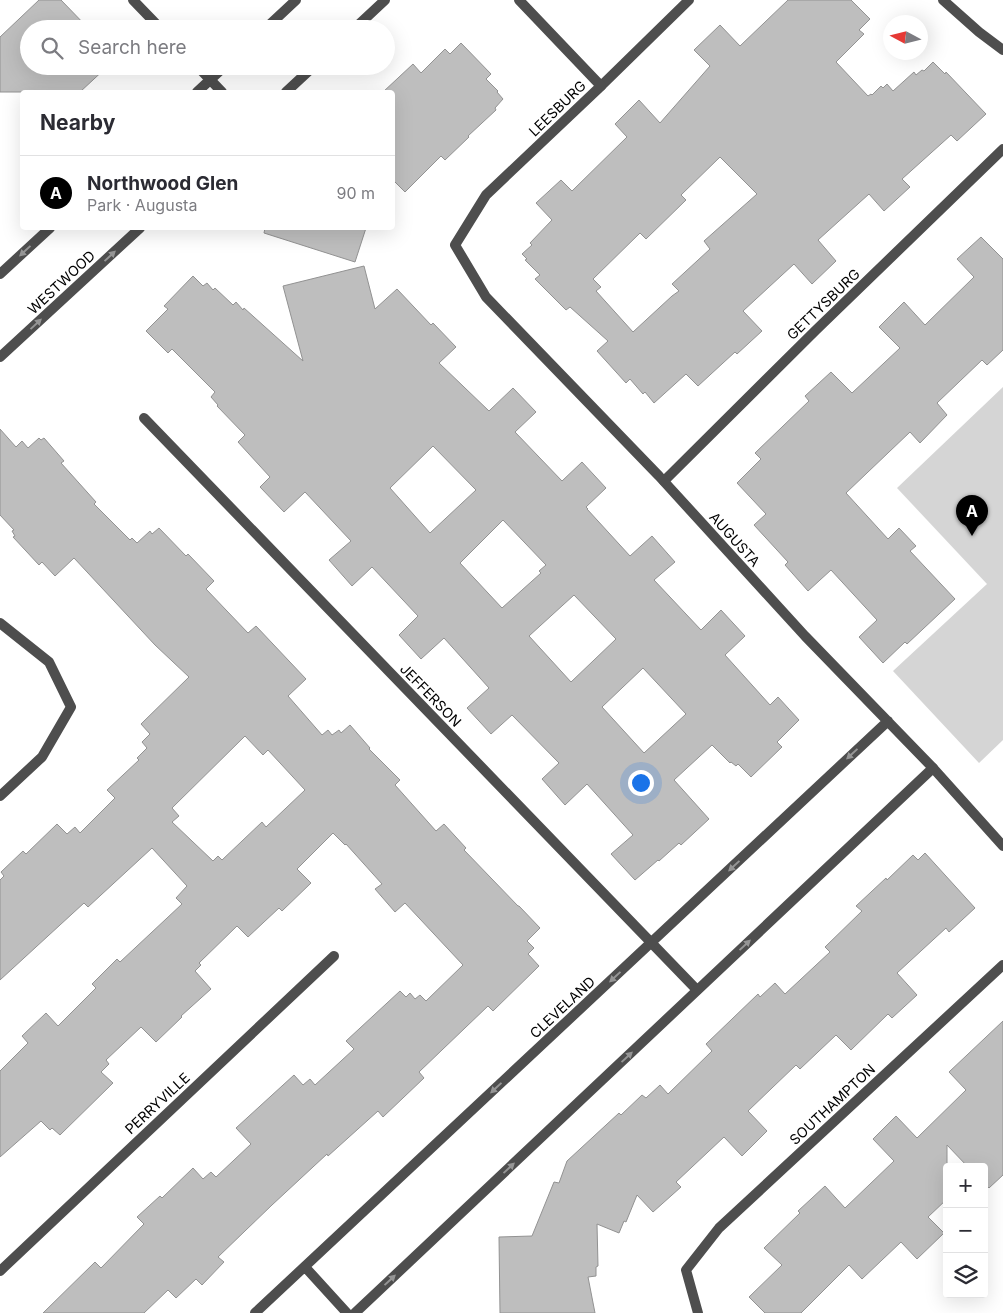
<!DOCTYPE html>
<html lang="en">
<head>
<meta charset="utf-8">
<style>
	:root { --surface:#fff; --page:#f2f2f3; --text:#2b2b33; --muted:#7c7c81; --line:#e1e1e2; --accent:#000 }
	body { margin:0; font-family:Inter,sans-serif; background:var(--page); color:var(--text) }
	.controls { position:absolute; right:15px; bottom:15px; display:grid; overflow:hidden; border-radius:5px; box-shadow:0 5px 20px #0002 }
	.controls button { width:45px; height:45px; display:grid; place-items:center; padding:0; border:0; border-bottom:1px solid var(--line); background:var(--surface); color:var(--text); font:25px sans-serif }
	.compass { position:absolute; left:883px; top:15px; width:45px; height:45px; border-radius:50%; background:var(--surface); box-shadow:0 5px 20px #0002; rotate:277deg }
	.you { position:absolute; left:640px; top:782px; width:18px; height:18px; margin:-12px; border:4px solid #fff; border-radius:50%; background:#1a73e8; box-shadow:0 0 0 8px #1a73e833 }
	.badge { display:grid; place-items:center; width:32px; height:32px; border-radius:50%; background:var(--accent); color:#fff; font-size:16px; font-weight:700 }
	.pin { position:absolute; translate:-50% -41px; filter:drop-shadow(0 1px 2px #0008) }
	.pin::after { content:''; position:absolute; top:26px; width:18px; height:15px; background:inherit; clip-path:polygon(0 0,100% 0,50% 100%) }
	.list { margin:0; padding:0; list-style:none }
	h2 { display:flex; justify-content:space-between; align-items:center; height:65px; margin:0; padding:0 20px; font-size:21px }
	h2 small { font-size:16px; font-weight:400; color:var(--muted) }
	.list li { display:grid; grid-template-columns:32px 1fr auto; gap:15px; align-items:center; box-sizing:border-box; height:75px; padding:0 20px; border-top:1px solid var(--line) }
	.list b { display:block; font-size:19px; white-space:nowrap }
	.list p { margin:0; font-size:16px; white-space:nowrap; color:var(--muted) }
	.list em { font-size:16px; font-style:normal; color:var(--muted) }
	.icon { flex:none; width:28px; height:28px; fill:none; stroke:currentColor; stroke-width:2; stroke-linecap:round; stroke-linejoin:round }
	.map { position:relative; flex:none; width:1003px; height:1313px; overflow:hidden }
	.search { position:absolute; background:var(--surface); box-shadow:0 5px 20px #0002; left:20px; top:20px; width:375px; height:55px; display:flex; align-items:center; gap:12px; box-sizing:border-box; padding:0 18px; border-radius:28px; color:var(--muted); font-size:19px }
	.panel { position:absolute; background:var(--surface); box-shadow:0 5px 20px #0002; left:20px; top:90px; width:375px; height:140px; border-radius:5px }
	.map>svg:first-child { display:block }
	.green { fill:#d5d5d5 }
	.building { fill:#bebebe; stroke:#929292; fill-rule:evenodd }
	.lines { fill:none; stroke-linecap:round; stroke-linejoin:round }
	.minor { stroke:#4e4e4e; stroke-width:10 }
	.tertiary { stroke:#4e4e4e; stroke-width:10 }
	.oneway { fill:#959595 }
	.labels { text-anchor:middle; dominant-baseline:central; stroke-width:4.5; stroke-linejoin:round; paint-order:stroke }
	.street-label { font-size:14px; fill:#000; stroke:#fff }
</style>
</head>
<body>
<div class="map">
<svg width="1003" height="1313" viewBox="0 0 1003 1313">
	<rect width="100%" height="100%" fill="#fff"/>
	<path class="green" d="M1003,387V740L979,763L893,671L987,584L897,488Z"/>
	<path class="building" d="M39,0H61L89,29H29V66H108L80,92H0V37Z
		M788,0H851L870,19L859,30L864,34L836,62L868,96L871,94L872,95L881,86L883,88L887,84L893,91L914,72L916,75L922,70L924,71L933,62L945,74L946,72L986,114L957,141L951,135L902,179L910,187L884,211L869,194L818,240L836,261L812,284L794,264L743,311L762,331L737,354L735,352L698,386L686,374L654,403L645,392L643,394L630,379L626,383L597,351L608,341L570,307L566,310L535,279L540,275L525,260L527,259L522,254L532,245L530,243L552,220L536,203L561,180L572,191L627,137L615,124L639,100L660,123L710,66L694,50L720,25L740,46ZM720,157L757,194L704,241L710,249L672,284L679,291L672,296L633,332L596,291L601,287L593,279L640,233L646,239L686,200L681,195Z
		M461,43L491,74L486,79L498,91L497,92L503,99L495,108L496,110L468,136L469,137L445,160L441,156L405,192L392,179V92H383L413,64L421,73L445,49L450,54Z
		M265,228H366L355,262L264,233Z
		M981,237L1003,259V350L987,365L982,360L937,403L947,415L920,443L910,432L846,493L888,539L899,528L916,546L910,551L955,599L907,644L905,642L883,663L859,637L877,620L831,570L808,591L785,565L788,562L754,525L766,514L737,483L761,459L755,453L809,401L805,396L831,372L852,393L900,348L879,327L904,302L925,325L974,277L957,259Z
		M364,266L375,309L397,289L431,325L433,323L456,347L439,363L489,411L513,388L536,412L515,432L562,481L582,462L606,488L586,507L588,509H587L630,556L652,536L675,562L654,580L701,630L721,610L745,636L725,655L770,705L778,697L799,720L777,742L782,747L751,777L738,764L736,766L731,762L730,763L712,745L674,780L709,819L681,845L679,843L659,861L658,860L635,880L611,854L633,835L587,784L565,805L542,779L559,763L512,715L491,734L467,708L489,688L444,638L421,659L399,635L418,616L372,567L352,586L329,560L351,541L305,492L284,512L260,487L270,477L238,442L245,435L217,406L218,405L211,397L215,392L172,349L168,353L146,331L168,309L164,306L193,276L203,286L207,283L213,290L215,288L233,305L236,302L243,310L244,308L303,361L283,286ZM433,446L476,490L430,533L390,488ZM503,520L546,565L539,571L541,573L502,608L460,563ZM574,595L616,639L571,682L529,636ZM643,668L686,714L644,753L602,707Z
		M0,429L16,447L22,441L28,448L39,438L41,440L44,438L64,461L61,463L96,502L94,504L130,540L132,538L137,543L150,531L152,534L159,528L186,556L188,554L214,581L206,589L248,633L256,626L306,679L288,696L322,735L328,730L332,735L339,730L341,733L350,725L370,748L369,749L400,780L395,785L436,831L444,824L466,848L464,850L518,906H519L540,928L527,941L534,948L528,954L539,966L493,1011L488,1006L419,1072L424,1078L383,1117L378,1111L328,1156L327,1154L272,1205L218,1257L224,1262L202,1285L196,1279L176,1298L168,1290L144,1313H43L95,1262L101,1268L144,1224L137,1217L160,1196L162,1198L193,1168L203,1179L211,1172L216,1177L251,1144L236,1128L294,1075L303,1085L310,1079L315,1085L354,1049L346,1041L400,991L406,997L410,993L415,999L420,995L426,1001L463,965L405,903L395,912L375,889L382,884L346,844L345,845L333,833L297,869L311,883L282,911L279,908L248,937L237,926L199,963L201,965L195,971L211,989L181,1016L182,1017L156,1042L141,1027L106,1060L109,1064L101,1072L113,1083L60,1135L52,1128L50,1130L41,1121L0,1157V1071L28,1043L22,1036L46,1013L58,1026L96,988L92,984L117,959L120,962L182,904L176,898L187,886L152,848L88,907L84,903L0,980V880L4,876L1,872L23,851L26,854L57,824L67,834L75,827L80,833L115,798L107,790L139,760L137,758L147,748L142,742L150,734L141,724L189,677L155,645L74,558L55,576L42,562L39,565L13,537L15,536L12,531L14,530L0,515ZM245,736L263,755L268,750L305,790L266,827L262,822L222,860L218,856L213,861L172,822L179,816L172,808Z
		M925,853L975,908L949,932L946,928L897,973L917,995L892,1018L888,1014L851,1050L836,1035L800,1069L796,1065L748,1111L767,1131L742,1156L724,1137L676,1182L681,1187L653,1212L637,1195L626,1222L624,1221L619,1233L597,1224L598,1266L596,1267V1276L588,1277L595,1313H500L499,1237L532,1236L554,1182L559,1183L567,1161L619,1113L621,1115L642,1095L646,1098L660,1085L668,1094L712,1051L706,1044L758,994L760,997L775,983L785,994L830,952L825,947L862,911L856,906L886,878L887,880L913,855L918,860Z
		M1003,1021V1175L989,1188L984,1183V1167H968L947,1145V1199L928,1217L944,1233L917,1259L901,1242L862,1279L849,1265L801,1313H765L749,1297L782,1265L764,1248L800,1213L798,1211L825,1186L845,1208L894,1161L873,1139L896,1116L917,1138L966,1090L949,1072Z"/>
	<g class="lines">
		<path class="minor" d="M943,0L979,32L1003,50
			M601,86L689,0
			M144,418L697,990
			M664,481L816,330L1003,149
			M0,623L49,662L71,707L42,757L0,796
			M933,768L1003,846
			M0,1271L334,956
			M698,1313L686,1270L719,1228L1003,965"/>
		<path class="tertiary" d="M133,0L161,29
			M265,29L296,0
			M354,29L385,0
			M197,66L222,92
			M197,92L225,66
			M286,92L314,66
			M0,274L50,228
			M0,357L140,228
			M305,1267L347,1313
			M255,1313L888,721
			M355,1313L933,768L805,636L659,476L486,297L455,245L486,195L601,86L519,0"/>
	</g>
	<defs><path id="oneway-solid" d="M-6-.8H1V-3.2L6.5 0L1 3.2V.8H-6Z" transform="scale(1.25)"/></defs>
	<g class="oneway">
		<use href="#oneway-solid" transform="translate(25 251) rotate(137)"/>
		<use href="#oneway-solid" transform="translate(110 256) rotate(-43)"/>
		<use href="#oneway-solid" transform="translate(36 324) rotate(-43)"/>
		<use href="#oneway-solid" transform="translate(852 754) rotate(137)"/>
		<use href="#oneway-solid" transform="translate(734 866) rotate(137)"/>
		<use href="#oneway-solid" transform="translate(745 945) rotate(-43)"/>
		<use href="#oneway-solid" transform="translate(615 977) rotate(137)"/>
		<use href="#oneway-solid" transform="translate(627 1057) rotate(-43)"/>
		<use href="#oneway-solid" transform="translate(496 1088) rotate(137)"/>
		<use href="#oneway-solid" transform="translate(509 1168) rotate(-43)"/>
		<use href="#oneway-solid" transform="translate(390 1280) rotate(-43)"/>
	</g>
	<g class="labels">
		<g class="street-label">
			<text transform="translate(557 108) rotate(-44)">LEESBURG</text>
			<text transform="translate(61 282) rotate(-43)">WESTWOOD</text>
			<text transform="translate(823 304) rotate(-44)">GETTYSBURG</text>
			<text transform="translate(735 539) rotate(48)">AUGUSTA</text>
			<text transform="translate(431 695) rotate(46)">JEFFERSON</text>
			<text transform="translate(562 1007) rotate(-43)">CLEVELAND</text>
			<text transform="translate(157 1103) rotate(-43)">PERRYVILLE</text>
			<text transform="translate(832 1104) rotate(-43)">SOUTHAMPTON</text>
		</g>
	</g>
</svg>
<div class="controls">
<button>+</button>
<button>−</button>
<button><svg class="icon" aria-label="layers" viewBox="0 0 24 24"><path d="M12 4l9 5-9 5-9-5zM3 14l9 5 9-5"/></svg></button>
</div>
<svg class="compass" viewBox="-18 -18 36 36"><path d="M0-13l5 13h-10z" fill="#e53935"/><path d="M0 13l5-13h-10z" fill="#7c7c81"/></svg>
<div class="you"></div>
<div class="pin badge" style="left:972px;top:536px">A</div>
<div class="search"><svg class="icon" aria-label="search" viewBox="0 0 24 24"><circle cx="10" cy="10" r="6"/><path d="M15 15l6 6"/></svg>Search here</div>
<section class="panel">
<h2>Nearby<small></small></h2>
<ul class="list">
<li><span class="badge">A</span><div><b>Northwood Glen</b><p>Park · Augusta</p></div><em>90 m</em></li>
</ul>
</section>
</div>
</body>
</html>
